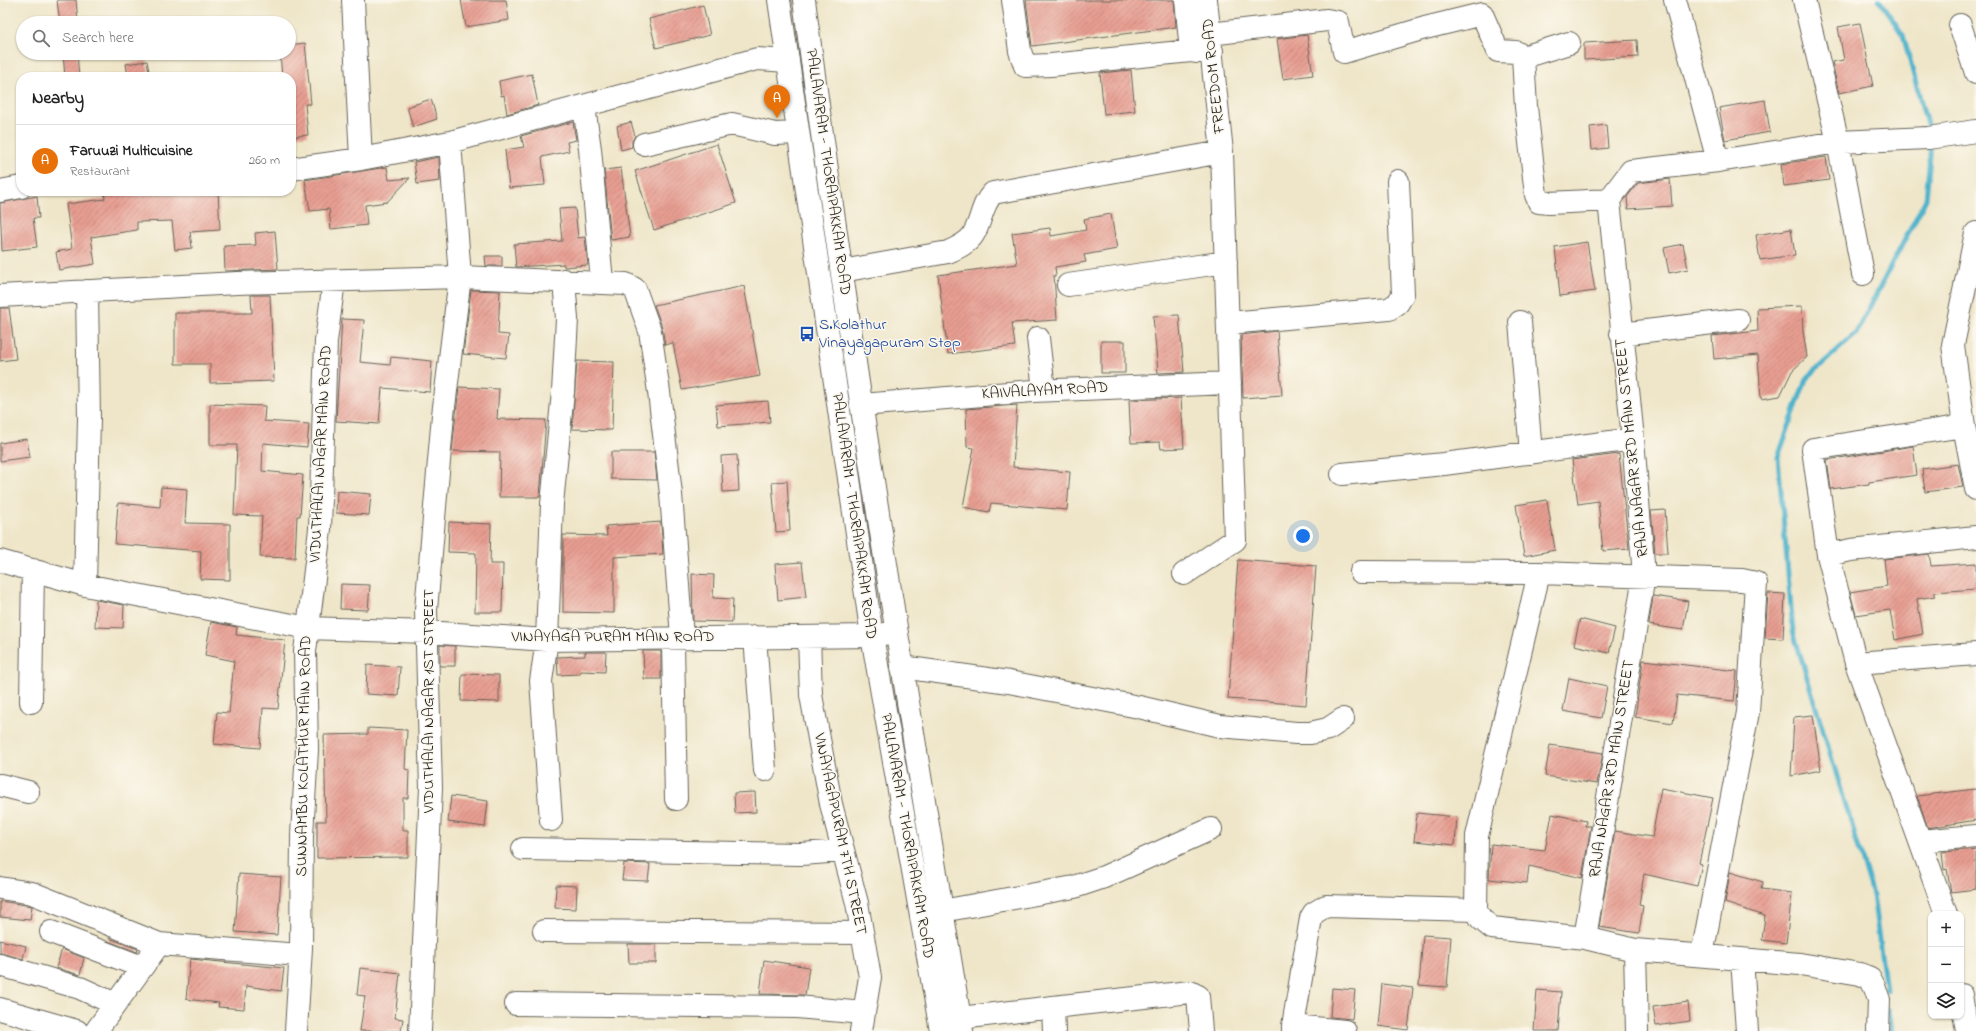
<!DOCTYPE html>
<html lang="en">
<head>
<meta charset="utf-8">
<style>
	:root { --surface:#fff; --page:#f2f2f2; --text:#222; --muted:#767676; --line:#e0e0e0; --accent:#2563eb }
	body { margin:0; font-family:"Indie Flower",sans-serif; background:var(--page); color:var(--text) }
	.controls { position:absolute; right:12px; bottom:12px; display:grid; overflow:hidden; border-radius:8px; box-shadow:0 1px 3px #0004 }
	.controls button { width:36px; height:36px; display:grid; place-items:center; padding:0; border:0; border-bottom:1px solid var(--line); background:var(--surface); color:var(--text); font:20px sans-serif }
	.you { position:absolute; left:1303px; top:536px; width:14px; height:14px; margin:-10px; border:3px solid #fff; border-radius:50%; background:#1a73e8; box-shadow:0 0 0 6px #1a73e833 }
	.badge { display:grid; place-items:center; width:26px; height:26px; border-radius:50%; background:var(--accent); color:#fff; font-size:13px; font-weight:700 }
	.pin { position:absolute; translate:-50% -33px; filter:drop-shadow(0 1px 2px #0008) }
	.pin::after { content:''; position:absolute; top:21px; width:14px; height:12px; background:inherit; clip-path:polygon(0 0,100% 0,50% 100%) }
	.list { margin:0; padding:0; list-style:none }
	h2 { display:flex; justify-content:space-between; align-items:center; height:52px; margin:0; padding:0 16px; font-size:17px }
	h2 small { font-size:13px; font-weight:400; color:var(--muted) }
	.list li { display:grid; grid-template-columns:26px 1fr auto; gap:12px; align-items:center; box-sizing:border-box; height:72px; padding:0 16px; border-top:1px solid var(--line) }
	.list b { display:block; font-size:15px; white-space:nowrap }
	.list p { margin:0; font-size:13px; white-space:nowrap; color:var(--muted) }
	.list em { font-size:13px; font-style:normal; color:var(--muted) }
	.icon { flex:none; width:22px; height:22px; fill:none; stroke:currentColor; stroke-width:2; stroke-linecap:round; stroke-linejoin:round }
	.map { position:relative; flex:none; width:1976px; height:1031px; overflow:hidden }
	.search { position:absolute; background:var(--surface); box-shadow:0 1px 3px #0004; left:16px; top:16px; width:280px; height:44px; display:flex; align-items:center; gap:10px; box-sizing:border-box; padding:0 14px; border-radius:22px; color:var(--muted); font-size:15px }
	.panel { position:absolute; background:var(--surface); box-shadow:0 1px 3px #0004; left:16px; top:72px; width:280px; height:124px; border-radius:16px }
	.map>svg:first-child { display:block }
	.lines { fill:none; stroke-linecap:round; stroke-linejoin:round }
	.stream { stroke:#4db2cc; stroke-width:5 }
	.building { fill:url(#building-hatch) }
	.minor-casing { stroke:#666359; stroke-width:24 }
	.major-casing { stroke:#666359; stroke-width:24 }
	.minor { stroke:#fff; stroke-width:22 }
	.major { stroke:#fff; stroke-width:22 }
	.labels { text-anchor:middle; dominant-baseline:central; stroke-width:3; stroke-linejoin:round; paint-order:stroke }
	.street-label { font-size:16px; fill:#1c1c1c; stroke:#fbf7ec }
	.transit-label { font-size:16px; fill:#164399; stroke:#fbf7ec; text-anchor:start }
</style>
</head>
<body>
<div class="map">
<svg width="1976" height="1031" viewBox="0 0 1976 1031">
	<defs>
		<pattern id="building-hatch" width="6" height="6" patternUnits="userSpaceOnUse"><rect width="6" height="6" fill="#e89e92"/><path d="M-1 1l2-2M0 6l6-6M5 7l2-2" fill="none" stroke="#bb8076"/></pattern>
	</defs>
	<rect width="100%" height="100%" fill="#fbf7ec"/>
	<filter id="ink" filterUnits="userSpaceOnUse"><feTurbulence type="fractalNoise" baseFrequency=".025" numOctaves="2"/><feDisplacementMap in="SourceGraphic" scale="8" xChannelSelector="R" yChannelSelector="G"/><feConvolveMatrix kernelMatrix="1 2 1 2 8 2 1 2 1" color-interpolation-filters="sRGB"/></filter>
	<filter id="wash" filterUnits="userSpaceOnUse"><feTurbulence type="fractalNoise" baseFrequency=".012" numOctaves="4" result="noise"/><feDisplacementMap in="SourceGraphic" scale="16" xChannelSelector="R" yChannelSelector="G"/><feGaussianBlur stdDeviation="0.9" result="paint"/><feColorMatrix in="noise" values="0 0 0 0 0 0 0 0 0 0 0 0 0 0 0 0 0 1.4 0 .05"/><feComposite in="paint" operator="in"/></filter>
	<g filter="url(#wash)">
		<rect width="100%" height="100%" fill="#efe6c9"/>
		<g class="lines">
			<path class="stream" d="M1879,0L1903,35L1929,132
				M1886,990L1873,895L1793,631L1778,457L1806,379L1856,333L1926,199L1931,144
				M1889,1010L1892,1031"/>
		</g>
		<g id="blocks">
			<path class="building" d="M57,0H76L78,22L60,23Z
				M461,0H506L509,20L466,27Z
				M1026,0H1174L1176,27L1032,46Z
				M703,5L710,35L656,48L649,19Z
				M1860,23L1873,86L1839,93L1832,62L1844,60L1838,27Z
				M1307,35L1313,75L1283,79L1277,39Z
				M1637,40L1638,57L1584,60V43Z
				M305,43L311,104H305L308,135L291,137V77H282L280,53H289V45Z
				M63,53H77L79,77H65Z
				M147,61L150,77H128L126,64Z
				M1131,70L1135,111L1104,114L1100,73Z
				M532,74L538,105L507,114L504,95L501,96L499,81Z
				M431,99L437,119L413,127L407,107Z
				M1765,100L1770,132L1725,140L1719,108Z
				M573,122L576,140L567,142L569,151L542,157L545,185L509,188L505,150L524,147L521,136Z
				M631,122L635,136L632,141V147L621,150L617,126Z
				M1606,125L1608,148L1592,150L1590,127Z
				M717,144L736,203L654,230L635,171Z
				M439,157L440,181L417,184L414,162Z
				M1826,157L1829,180L1784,186L1781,164Z
				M387,167L389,180L410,178L387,202L365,205L367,225L331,229L329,209L310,211L305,180Z
				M621,168L630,237L611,240L604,170Z
				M1670,179L1672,206L1628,209L1627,197L1638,183Z
				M104,191H218L220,230L190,232L192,248L175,250L172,221L137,222V230L91,237L95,264L59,270L56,252L72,249L66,204L105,199Z
				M37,196L39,218H33L37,247L2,251L0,203Z
				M575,208L578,238L585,237L588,265L564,267V264L516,267L514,244L562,241L559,209Z
				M1111,214L1117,249L1084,255L1086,262L1055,267L1056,275H1054L1057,320L1012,323L1015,346L948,354L938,275L1017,264L1012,233L1050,228L1051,236L1086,230L1084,219Z
				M1791,229L1795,255L1760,260L1756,235Z
				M275,231L278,269L225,271L224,246L256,245L255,233Z
				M1587,242L1595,291L1560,296L1555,247Z
				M1683,244L1688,269L1669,273L1664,248Z
				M485,256H502V266H486Z
				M744,286L760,376L682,390L673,343L665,345L662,327L654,305Z
				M471,290L500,291L498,334L509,335L506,358L463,354Z
				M251,295H270L274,381L210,383V364H175V313H252Z
				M1802,306L1803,331L1807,357L1792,371L1780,396L1761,399L1758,355L1714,359L1712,336L1758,331L1757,308Z
				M0,308H9L16,359L0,361Z
				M1179,315L1184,372L1158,373L1153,316Z
				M342,319L364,320L360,362L390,365L391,357L432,361L430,392L382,388L379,424L336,421Z
				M1277,331L1282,395L1243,398L1241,335Z
				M1101,341H1125V373H1101Z
				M577,361L614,362L612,430L572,429Z
				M459,387L499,389L497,419L546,420L540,497H499L500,452L452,451Z
				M1181,398L1184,448L1161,449L1160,442L1131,443L1129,400Z
				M768,401L770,422L718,426L716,405Z
				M210,404L265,406L264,421L309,424L307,447L263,443L262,471L303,475L300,516H297L295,558L260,557L262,516L234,515L237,445H210Z
				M1017,405L1013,467L1070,472L1067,510L991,503L989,512L963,507L974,448L967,447L966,409Z
				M27,439L30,457L0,461V443Z
				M1913,446L1917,475L1869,482V484L1831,489L1827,460Z
				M611,452H654L657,480L611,479Z
				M1619,454L1629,549L1603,551L1598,501L1578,504L1572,460Z
				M737,455L739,491L723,492L721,456Z
				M1958,464L1963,487L1925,492L1922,469Z
				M787,481L790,531L776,532L772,482Z
				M161,487L187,489L185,523L230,524V580L200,579L201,551L115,544L118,503L160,507Z
				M337,491L371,494L369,515L336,513Z
				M1547,500L1555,550L1524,556L1516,505Z
				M1665,510L1668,553H1655L1651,511Z
				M449,522L491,524L490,564H503L502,612H475L476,553L448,552Z
				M661,522L663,554L614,557V613L563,612V535L607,536L606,526Z
				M1929,554L1931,566L1976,563V589L1935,592V596L1917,599L1923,634L1895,640L1890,610L1856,615L1850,592L1887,586L1884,559Z
				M1238,560L1316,566L1306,705L1228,699Z
				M802,562L806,597L778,600L775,564Z
				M692,574L714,575L713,598L733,599L732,622L693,621Z
				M341,584L370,585L368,610L340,609Z
				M1768,593L1785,594L1783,639L1765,638Z
				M1653,596L1688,601L1683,630L1649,625Z
				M96,600L124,605L123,628L95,627Z
				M1580,619L1615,628L1609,653L1574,645Z
				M211,622L237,627L236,635L285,640L278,709L263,708L260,748L214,744L217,712L229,713L234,661L205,655Z
				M440,645L455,646V666H440Z
				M643,651H661V679H644Z
				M585,652H606L605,672L580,671V674L558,675L557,657L585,656Z
				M1643,660L1737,671L1734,701L1677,695L1673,723L1635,717Z
				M367,665L400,667L398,696L366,694Z
				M462,674L499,675V702L461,701Z
				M1569,678L1607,686L1601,718L1563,711Z
				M1813,715L1821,770L1791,776L1794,717Z
				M368,728L407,730L405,769L409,770L408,798H403V830H408V857L317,858V821H326L324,735L368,734Z
				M1550,745L1603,753L1597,784L1545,776Z
				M1661,788L1713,798L1699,863L1702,864L1697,886L1644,874L1639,905L1643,906L1639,933L1599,927L1615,831L1652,837Z
				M1976,789V820L1928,828L1917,796Z
				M755,792L756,812L735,813L734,793Z
				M451,796L488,801L485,827L448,822Z
				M1417,813L1457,817L1455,845L1414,841Z
				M1552,814L1586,821L1585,826H1591L1582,878L1529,866L1527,883L1489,879L1491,844L1545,850Z
				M1976,849V889L1951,892L1947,869L1944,870L1942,852Z
				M624,863L650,864L648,881L622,880Z
				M1730,872L1763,882L1761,889L1792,893L1786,943L1762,940L1765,916L1725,903Z
				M239,874L281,877L277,935L235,932Z
				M556,885L577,886L576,909L555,908Z
				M0,901L32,906L30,920L0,917Z
				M1423,935L1451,937L1447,987L1419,985Z
				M109,938L138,949L137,952L108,941Z
				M0,940L26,946L23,959L0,953Z
				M628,944H656V963H629Z
				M62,949L84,958L80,975L56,968Z
				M190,959L284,968L281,991L246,986L244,1009L218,1007L219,1003L186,999Z
				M764,960L809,967L805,995L760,994Z
				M360,968L400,973L395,1018L403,1019L401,1031H360L365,996L357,995Z
				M1382,984L1413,988L1408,1030L1378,1026Z
				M1332,988L1355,990L1352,1019L1330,1017Z
				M1537,990L1561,992L1558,1031H1534Z
				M1688,1002L1690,1021L1656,1026L1653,1007Z"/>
		</g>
	</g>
	<g filter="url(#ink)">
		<use href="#blocks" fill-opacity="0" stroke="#666359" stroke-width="1"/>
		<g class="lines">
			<defs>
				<path id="minor" d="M353,0L361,159
					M1013,0L1020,51L1025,66L1051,65L1191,51L1198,52L1212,51
					M1186,0L1191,51
					M1206,0L1222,152
					M1675,0L1718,161
					M1804,0L1838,142L1863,274
					M1960,25L1976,73
					M1210,34L1327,20L1338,22L1344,52L1425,28L1482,14L1498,51L1516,52L1523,57
					M1569,43L1523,57L1526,107L1536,195L1539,202L1549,203L1609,200
					M584,107L590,149L602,282
					M644,144L732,124L775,134L798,133
					M291,169L361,159L450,142L757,59L788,61
					M0,191L21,187
					M1976,233L1953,345L1964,426L1976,489
					M842,271L948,252C957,248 968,243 973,235C982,221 981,205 993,193L1222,152L1235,540L1184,574
					M334,281L326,341L320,529L308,628L426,632L547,640L872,636L896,632
					M1068,285L1226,262
					M0,296L237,283L460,277L626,284L635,289L650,331L659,392L671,494L682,637
					M1520,322L1531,453
					M1229,323L1389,309L1398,303L1403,294L1398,181
					M1621,334L1738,320
					M1038,338L1044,390
					M861,405L1033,391L1230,383
					M1342,474L1444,464L1633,439
					M1828,555L1851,550L1976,537
					M0,561L85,585L308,628L305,651L307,750L302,835L301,948L296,1031
					M1361,572L1539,573L1742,580L1756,583L1748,712L1702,955
					M1539,573L1477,836L1476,910L1481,919L1492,928L1585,938L1635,950L1800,964L1860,974L1870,978L1875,988L1879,1000L1878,1031
					M85,585L89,419L87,291
					M755,637L765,770
					M809,637L811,695L831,804L857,903L870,977L861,1031
					M675,638L673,644L676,799
					M1856,663L1976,654
					M902,667L1009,682L1139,707L1220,726L1296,733H1310L1328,729L1343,719
					M31,702L33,570
					M0,785L28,792
					M551,820L541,681L547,640L552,504L563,392L567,319L564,280
					M1920,841L1976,836
					M523,849L801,854L843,851
					M0,888L32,893L159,944L300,955
					M942,911L1074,887L1104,877L1211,829
					M1946,914L1856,663L1828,555L1813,449L1964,426
					M544,931L862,933
					M51,932L142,967
					M1585,938L1644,576L1633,439L1609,200L1631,171L1718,161L1838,142L1928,138L1976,131
					M1635,950L1637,1031
					M1742,959L1747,1031
					M0,965L80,988L115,1004
					M1961,995L1967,1031
					M516,1004L797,1007L864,1013
					M0,1009L77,1031
					M960,1018L1053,1007
					M1293,1026L1311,918L1314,913L1326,906L1476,910
					M96,1031L159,944
					M420,1031L431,788L426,610L443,415L460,277L450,142
					M1054,1031L1053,1007L1190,992L1198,996L1201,1031
					M1293,1031V1026L1345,1031"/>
				<path id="major" d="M779,0L872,636L941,1031
					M804,0C849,345 905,688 962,1031"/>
			</defs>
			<use href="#minor" class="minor-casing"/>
			<use href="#major" class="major-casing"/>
			<use href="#minor" class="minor"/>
			<use href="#major" class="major"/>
		</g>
	</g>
	<defs>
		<symbol id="bus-bare" viewBox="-9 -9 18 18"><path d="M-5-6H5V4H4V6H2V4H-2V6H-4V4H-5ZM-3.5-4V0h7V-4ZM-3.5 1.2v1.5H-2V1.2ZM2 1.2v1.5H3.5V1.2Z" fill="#1a4fb4" stroke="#fbf7ec" stroke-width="2.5" paint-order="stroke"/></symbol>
	</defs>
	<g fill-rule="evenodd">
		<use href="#bus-bare" x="796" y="323" width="22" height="22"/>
	</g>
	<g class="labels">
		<g class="street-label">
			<text transform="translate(1214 76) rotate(-96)">FREEDOM ROAD</text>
			<text transform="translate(828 172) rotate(82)">PALLAVARAM - THORAIPAKKAM ROAD</text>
			<text transform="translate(1045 391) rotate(-3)">KAIVALAYAM ROAD</text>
			<text transform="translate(1632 448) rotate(-96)">RAJA NAGAR 3RD MAIN STREET</text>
			<text transform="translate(321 454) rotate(-87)">VIDUTHALAI NAGAR MAIN ROAD</text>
			<text transform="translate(854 516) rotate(82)">PALLAVARAM - THORAIPAKKAM ROAD</text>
			<text x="613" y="637">VINAYAGA PURAM MAIN ROAD</text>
			<text transform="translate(429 701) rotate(-90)">VIDUTHALAI NAGAR 1ST STREET</text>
			<text transform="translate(304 756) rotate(-89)">SUNNAMBU KOLATHUR MAIN ROAD</text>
			<text transform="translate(1612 769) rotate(-81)">RAJA NAGAR 3RD MAIN STREET</text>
			<text transform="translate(840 834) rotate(78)">VINAYAGAPURAM 7TH STREET</text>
			<text transform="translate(907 836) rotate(80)">PALLAVARAM - THORAIPAKKAM ROAD</text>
		</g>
		<g class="transit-label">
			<text x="819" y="325">S.Kolathur<tspan x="819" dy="18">Vinayagapuram Stop</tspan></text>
		</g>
	</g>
</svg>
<div class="controls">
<button>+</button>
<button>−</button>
<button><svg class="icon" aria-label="layers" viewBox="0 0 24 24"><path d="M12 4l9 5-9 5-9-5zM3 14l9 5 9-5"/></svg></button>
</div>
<div class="you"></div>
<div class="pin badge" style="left:777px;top:118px;background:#e8710a">A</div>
<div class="search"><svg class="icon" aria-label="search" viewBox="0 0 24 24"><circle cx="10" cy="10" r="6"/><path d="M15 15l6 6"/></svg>Search here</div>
<section class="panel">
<h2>Nearby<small></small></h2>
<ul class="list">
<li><span class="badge" style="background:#e8710a">A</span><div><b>Faruuzi Multicuisine</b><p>Restaurant</p></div><em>260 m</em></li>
</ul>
</section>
</div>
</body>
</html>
